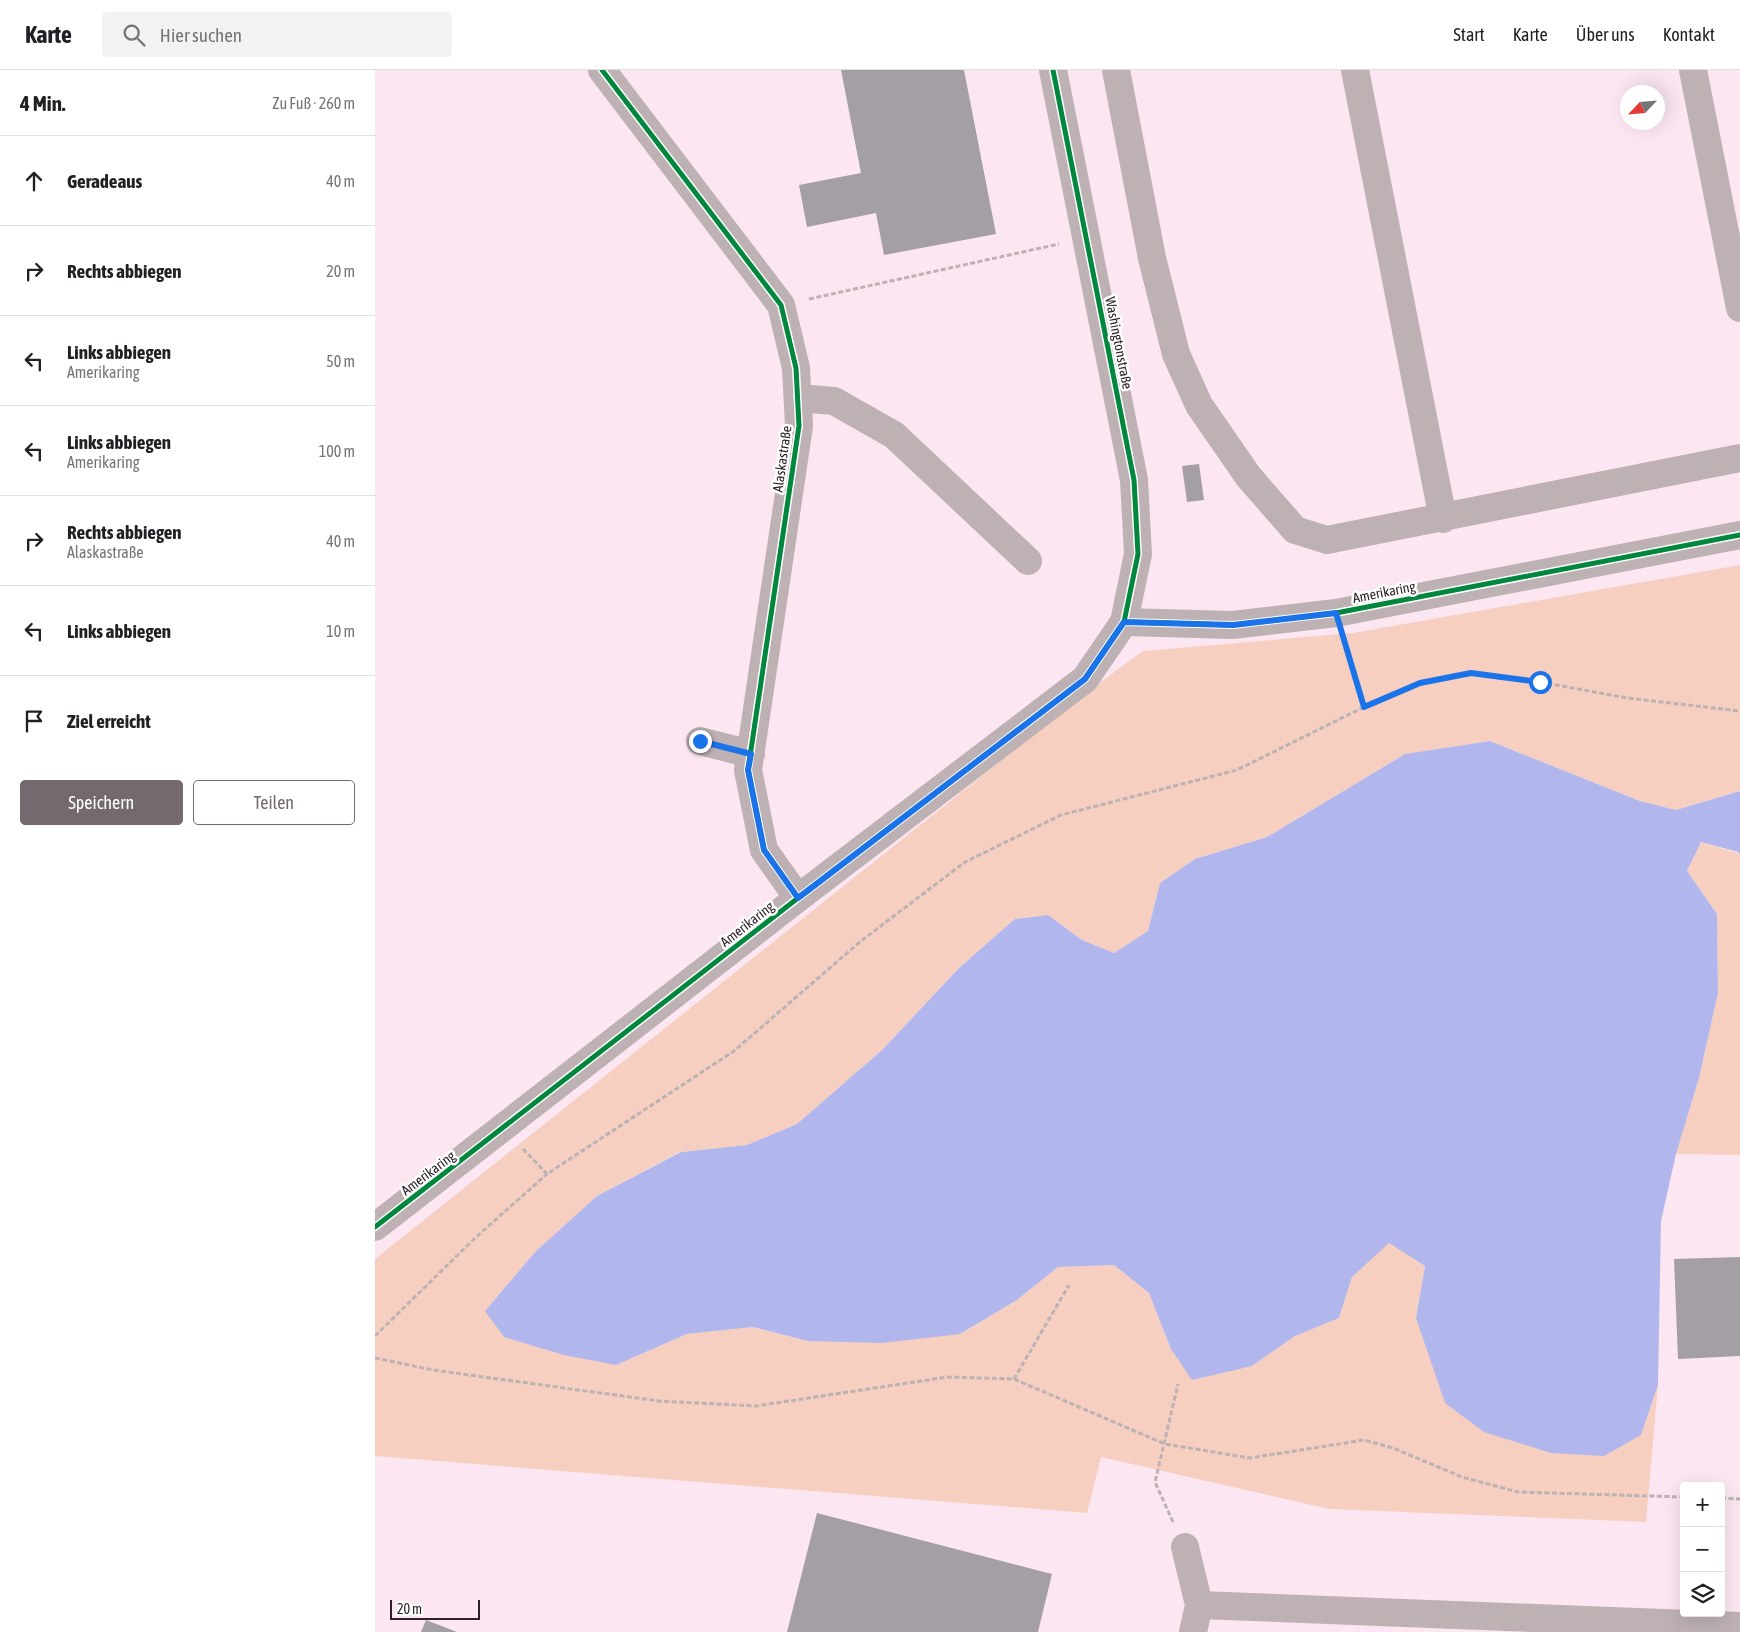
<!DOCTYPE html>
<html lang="de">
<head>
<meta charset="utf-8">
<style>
	:root { --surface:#fff; --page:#f2f2f2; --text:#202124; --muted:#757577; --line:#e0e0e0; --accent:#73696f }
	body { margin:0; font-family:"Asap Condensed",sans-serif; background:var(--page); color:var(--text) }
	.controls { position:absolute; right:15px; bottom:15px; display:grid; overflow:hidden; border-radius:5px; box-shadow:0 5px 20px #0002 }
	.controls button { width:45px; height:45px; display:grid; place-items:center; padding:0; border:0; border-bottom:1px solid var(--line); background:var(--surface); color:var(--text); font:25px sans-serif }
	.compass { position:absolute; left:1245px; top:15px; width:45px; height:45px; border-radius:50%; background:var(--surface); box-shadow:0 5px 20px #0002; rotate:244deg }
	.scale { position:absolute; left:15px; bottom:12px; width:90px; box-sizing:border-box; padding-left:5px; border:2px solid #2c2128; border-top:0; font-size:14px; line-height:18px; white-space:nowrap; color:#2c2128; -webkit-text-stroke:4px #fff; paint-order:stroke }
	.stop { position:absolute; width:15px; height:15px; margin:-11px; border:4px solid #1a73e8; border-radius:50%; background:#fff }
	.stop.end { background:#1a73e8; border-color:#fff; box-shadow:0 1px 5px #0008 }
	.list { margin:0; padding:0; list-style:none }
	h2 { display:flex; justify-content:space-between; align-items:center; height:65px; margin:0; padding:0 20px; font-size:21px }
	h2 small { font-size:16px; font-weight:400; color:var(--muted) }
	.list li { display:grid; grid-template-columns:32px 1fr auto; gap:15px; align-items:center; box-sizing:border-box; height:90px; padding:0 20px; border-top:1px solid var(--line) }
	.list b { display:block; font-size:19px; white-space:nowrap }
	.list p { margin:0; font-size:16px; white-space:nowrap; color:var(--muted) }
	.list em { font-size:16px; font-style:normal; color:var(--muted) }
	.actions { display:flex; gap:10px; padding:15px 20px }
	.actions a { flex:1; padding:11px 0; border:1px solid var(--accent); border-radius:5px; text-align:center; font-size:18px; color:var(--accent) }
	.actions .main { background:var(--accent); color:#fff }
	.icon { flex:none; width:28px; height:28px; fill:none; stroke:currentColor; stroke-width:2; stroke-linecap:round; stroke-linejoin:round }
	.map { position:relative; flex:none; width:1365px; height:1562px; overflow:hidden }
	header { display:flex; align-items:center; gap:30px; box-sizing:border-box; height:70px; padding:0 25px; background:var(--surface); border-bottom:1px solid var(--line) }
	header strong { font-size:24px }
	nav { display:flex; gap:28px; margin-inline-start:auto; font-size:18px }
	.search { width:350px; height:45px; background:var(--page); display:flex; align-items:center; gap:12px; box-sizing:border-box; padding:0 18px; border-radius:5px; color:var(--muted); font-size:19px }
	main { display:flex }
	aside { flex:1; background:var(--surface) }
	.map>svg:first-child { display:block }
	.built { fill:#fbe6f2; fill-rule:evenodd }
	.green { fill:#f6cfc0 }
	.water { fill:#b1b7ec }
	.building { fill:#a49ea5 }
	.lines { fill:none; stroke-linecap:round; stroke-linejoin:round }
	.path { stroke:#bcb2b4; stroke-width:3; stroke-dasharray:5 2.5; stroke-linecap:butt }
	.minor { stroke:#bdb1b3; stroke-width:28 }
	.cycleway-casing { stroke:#fff; stroke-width:8 }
	.cycleway { stroke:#00873e; stroke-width:5 }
	.route { stroke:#1a73e8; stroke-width:6 }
	.labels { text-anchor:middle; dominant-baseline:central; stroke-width:5; stroke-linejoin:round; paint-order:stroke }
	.street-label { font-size:14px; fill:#2c2128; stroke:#fff }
</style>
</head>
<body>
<header>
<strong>Karte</strong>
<div class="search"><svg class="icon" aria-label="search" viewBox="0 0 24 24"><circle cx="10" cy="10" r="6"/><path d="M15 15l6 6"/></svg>Hier suchen</div>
<nav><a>Start</a><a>Karte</a><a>Über uns</a><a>Kontakt</a></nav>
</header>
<main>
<aside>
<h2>4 Min.<small>Zu Fuß · 260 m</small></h2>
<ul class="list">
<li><svg class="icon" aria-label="ahead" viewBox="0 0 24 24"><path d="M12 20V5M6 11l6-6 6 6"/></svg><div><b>Geradeaus</b></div><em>40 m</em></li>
<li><svg class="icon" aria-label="right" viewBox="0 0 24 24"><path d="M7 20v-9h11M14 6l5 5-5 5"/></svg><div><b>Rechts abbiegen</b></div><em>20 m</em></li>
<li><svg class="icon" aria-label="left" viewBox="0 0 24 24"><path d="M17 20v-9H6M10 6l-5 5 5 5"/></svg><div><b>Links abbiegen</b><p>Amerikaring</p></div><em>50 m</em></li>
<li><svg class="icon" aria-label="left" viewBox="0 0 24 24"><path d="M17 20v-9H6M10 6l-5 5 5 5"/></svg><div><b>Links abbiegen</b><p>Amerikaring</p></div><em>100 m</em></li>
<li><svg class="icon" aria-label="right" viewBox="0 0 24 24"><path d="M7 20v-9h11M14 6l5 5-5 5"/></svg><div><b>Rechts abbiegen</b><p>Alaskastraße</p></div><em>40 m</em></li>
<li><svg class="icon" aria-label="left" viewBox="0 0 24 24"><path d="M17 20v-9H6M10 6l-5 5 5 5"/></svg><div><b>Links abbiegen</b></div><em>10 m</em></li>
<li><svg class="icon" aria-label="arrive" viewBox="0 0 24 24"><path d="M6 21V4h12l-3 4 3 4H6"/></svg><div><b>Ziel erreicht</b></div></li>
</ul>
<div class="actions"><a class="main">Speichern</a><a>Teilen</a></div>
</aside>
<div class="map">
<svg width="1365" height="1562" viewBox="0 0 1365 1562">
	<rect width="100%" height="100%" fill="#f8eef4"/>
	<path class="built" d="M0,0H1365V495L978,563L768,581L716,619L0,1189ZM1252,22H1282V52H1252Z
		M1301,1084L1365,1085V1562H0V1386L712,1443L726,1387L954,1439L1271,1452L1283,1315L1286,1151ZM1309,1416H1346V1543H1309Z"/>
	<path class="green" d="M1365,495V721L1301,740L1265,731L1115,671L1030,684L892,767L820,789L785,813L773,861L739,883L707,870L673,845L640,849L584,898L507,980L422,1054L372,1075L305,1082L222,1126L161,1181L110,1241L241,1295L312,1264L378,1257L433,1271L585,1264L642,1230L683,1197L739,1195L774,1223L796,1279L877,1296L920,1266L964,1248L977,1207L1014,1172L1050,1196L1041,1248L1266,1365L1283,1315L1271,1452L954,1439L726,1387L712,1443L0,1386V1189L716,619L768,581L978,563Z
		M1326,772L1363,783L1365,785V1085L1301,1084L1324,1008L1343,923L1342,844L1312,801Z"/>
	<path class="water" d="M1115,671L1265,731L1301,740L1365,721V785L1363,782L1326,772L1312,801L1342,844L1343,923L1324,1008L1301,1084L1286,1151L1283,1315L1266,1365L1229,1386L1176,1383L1109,1362L1070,1333L1041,1248L1050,1196L1014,1173L977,1207L964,1248L920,1266L877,1296L817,1310L796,1279L774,1223L739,1195L683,1197L642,1230L585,1264L507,1273L433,1271L378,1257L312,1264L241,1295L189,1285L129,1267L110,1241L161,1181L222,1126L306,1082L372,1075L422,1054L507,980L584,898L640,849L673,845L707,870L739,883L773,861L785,813L820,789L892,767L1030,684Z"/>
	<path class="building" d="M466,0H589L621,164L509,185L501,143L432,157L424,115L486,103Z
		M824,394L829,430L812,432L807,396Z
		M1365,1187V1286L1303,1289L1299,1189Z
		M442,1443L677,1504L663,1562H412Z
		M51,1550L82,1562H46Z"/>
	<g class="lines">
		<path class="path" d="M434,229L684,174
			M969,570L989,637
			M148,1079L172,1104L359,981L486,871L590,792L686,745L862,700L989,637L1045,613L1096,603L1165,612L1252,628L1365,641
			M0,1266L99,1169L172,1104
			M0,1288L58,1300L284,1331L381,1336L572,1307L639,1309L790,1374L875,1388L989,1370L1018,1378L1087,1407L1143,1422L1309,1427
			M639,1309L694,1215
			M1346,1428L1365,1429
			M798,1452L780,1412L803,1314"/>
		<path class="minor" d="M227,0L406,235L421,298L424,356L373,700L389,780L423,828
			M741,0L777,188L801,284L824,335L873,406L920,460L952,470L1365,388
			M980,0L1068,449
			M1318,0L1365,238
			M423,328L459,331L519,365L653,491
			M749,552L858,555L961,543L1365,465
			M325,671L376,684
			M0,1157L423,828L710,609L749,552L763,484L759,410L678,0
			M810,1477L824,1535L818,1562
			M824,1535L1365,1556"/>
		<defs>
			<path id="cycleway" d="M227,0L406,235L421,298L424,356L373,700L389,780L423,828
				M749,552L858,555L961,543L1365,465
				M0,1157L423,828L710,609L749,552L763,484L759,410L678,0"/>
		</defs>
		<use href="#cycleway" class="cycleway-casing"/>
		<use href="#cycleway" class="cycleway"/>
	</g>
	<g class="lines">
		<path class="route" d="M325,671L376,684L373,700L389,780L423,828L710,609L749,552L858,555L961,543L989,637L1045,613L1096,603L1165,612"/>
	</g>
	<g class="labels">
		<g class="street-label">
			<text transform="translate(744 273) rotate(79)">Washingtonstraße</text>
			<text transform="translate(407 389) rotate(-82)">Alaskastraße</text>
			<text transform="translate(1009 522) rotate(-11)">Amerikaring</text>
			<text transform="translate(372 854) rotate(-38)">Amerikaring</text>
			<text transform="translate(53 1103) rotate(-37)">Amerikaring</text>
		</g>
	</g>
</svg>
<div class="controls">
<button>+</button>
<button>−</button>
<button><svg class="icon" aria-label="layers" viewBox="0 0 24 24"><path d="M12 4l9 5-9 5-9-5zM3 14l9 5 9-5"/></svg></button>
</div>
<svg class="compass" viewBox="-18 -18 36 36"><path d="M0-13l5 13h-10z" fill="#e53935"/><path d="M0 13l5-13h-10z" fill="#757577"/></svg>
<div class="scale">20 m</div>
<div class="stop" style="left:1165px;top:612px"></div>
<div class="stop end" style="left:325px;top:671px"></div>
</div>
</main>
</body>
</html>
